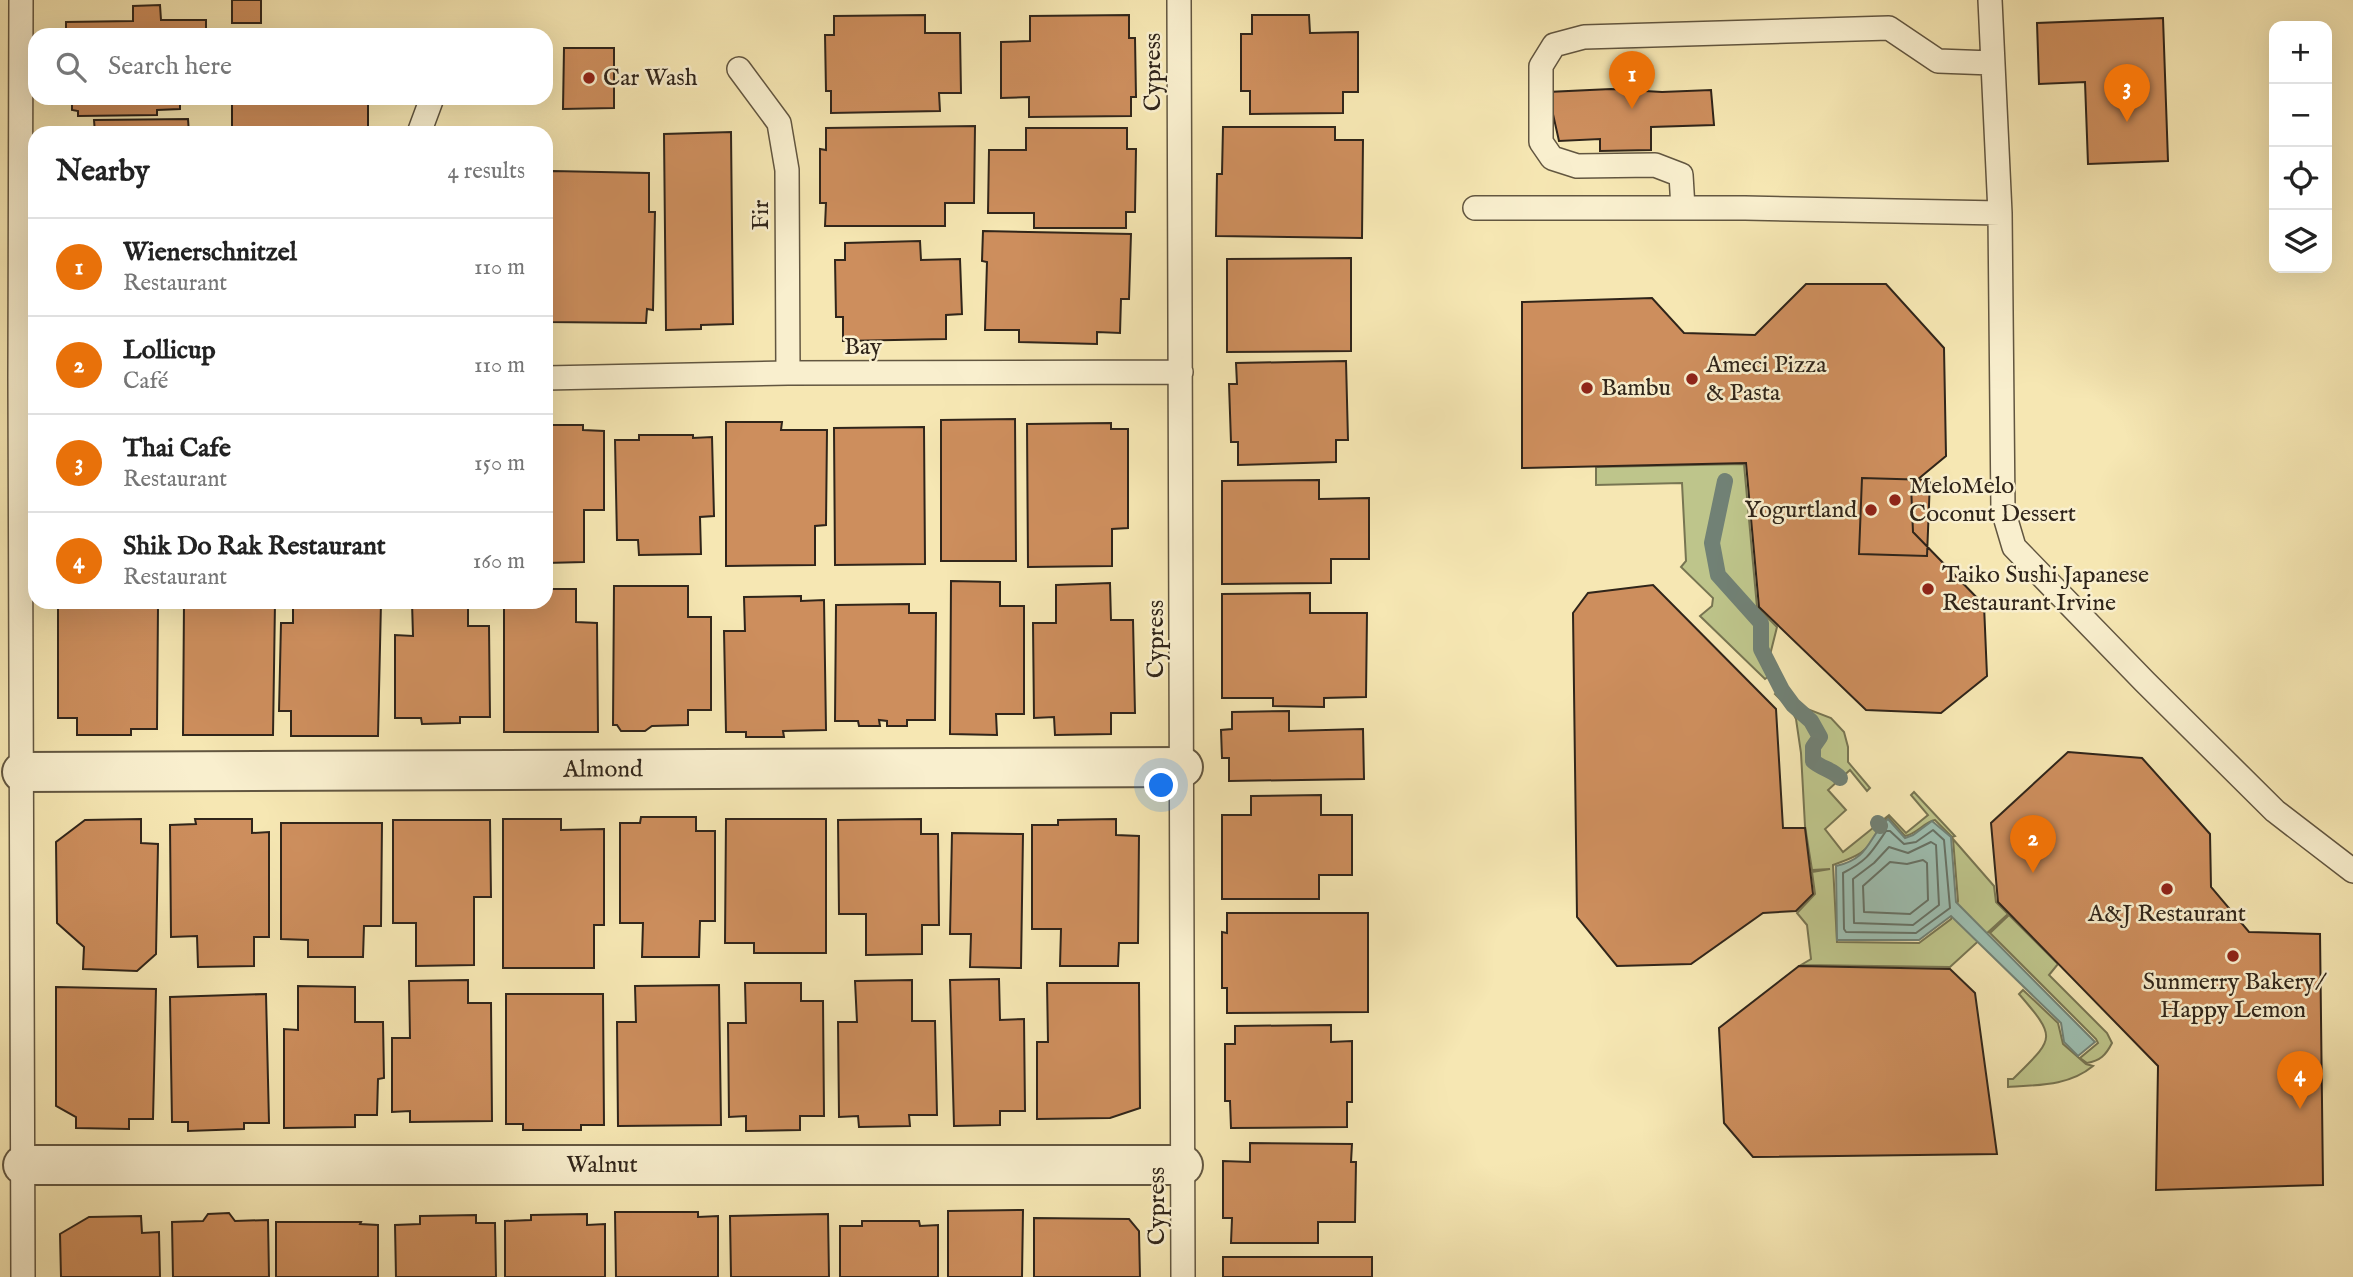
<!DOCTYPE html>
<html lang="en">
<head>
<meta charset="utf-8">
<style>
	:root { --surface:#fff; --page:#f6f6f6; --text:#222; --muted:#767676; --line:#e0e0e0; --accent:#1a73e8 }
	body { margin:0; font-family:"IM FELL English",serif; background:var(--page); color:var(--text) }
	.controls { position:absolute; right:21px; top:21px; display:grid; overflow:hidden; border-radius:14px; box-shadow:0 7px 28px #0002 }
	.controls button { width:63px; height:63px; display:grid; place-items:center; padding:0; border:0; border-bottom:2px solid var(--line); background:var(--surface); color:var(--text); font:35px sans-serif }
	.you { position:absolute; left:1162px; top:786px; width:24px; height:24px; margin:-18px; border:5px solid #fff; border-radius:50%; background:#1a73e8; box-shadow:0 0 0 10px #1a73e833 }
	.badge { display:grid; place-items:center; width:46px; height:46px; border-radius:50%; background:var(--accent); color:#fff; font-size:23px; font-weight:700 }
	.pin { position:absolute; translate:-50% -58px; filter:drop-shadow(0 2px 4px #0008) }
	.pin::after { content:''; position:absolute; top:37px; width:24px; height:21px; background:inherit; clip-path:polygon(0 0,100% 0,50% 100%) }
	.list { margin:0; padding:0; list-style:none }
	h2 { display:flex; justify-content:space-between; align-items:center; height:91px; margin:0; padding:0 28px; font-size:30px }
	h2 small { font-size:23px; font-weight:400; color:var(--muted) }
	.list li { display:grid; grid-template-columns:46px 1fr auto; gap:21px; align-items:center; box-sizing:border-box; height:98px; padding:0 28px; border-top:2px solid var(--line) }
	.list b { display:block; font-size:26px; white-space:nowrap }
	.list p { margin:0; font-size:23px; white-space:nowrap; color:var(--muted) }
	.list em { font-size:23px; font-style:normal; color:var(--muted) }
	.icon { flex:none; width:38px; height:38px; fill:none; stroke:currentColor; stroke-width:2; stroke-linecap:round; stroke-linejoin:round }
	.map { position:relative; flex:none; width:2353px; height:1277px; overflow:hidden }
	.search { position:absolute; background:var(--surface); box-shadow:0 7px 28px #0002; left:28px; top:28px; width:525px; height:77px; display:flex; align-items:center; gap:18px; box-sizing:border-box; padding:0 24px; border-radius:21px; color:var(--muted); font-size:26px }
	.panel { position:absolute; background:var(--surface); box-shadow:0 7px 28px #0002; left:28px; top:126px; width:525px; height:483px; border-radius:21px }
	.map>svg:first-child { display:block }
	.green { fill:#bec58b; stroke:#777552; stroke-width:2 }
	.water { fill:#9dbfb2; stroke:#718175; stroke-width:2 }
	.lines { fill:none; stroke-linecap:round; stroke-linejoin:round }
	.shore { stroke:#667266; stroke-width:2 }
	.stream { stroke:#718175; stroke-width:16 }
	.building { fill:#cd8e5d; stroke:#30251a; stroke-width:2 }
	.service-casing { stroke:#625640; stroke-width:26 }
	.minor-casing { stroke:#625640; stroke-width:42 }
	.service { stroke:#f9efce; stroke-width:23 }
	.minor { stroke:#f9efce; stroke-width:38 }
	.poi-dot { fill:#8f2418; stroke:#f9efce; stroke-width:2.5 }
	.labels { text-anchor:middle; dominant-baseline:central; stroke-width:5; stroke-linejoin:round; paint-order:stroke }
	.street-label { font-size:24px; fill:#30251a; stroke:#f9efce }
	.poi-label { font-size:24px; fill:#30251a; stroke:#f9efce; text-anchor:start }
</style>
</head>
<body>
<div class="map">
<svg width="2353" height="1277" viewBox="0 0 2353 1277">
	<rect width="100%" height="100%" fill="#f6e7b3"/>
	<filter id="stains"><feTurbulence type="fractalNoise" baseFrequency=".00286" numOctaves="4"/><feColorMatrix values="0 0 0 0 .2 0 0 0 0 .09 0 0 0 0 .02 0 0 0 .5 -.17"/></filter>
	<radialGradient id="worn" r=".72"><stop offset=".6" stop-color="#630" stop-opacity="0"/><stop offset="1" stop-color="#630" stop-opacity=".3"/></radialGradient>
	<path class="green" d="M1744,464L1757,607L1777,627L1770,655L1777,670L1765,679L1700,616L1712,606L1713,598L1681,567L1686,561L1682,483L1596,485V467Z
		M1784,686L1802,707L1831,718L1844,732L1848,747V762L1870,788L1867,791L1850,770L1828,790L1846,810L1825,829L1843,852L1889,815L1906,833L1928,815L1911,795L1914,792L1955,836L1952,837L1935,820C1924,822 1917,834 1905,836L1888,817C1880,825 1877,832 1872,841C1864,855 1847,860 1833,865L1837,942L1919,943L1951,919L1958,901L1953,839L1994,886L1996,902L2008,914L1950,967L1801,965L1811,959L1807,925L1797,913L1815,894L1812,872L1830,869L1812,870L1805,826L1801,753L1796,719L1792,711L1775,694Z
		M2009,915L2058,964L2049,975L2107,1033L2112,1043C2106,1055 2100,1061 2087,1063L2080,1058L2098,1043L2096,1039L1990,933Z
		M2023,990L2058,1023L2063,1044L2086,1064L2093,1066C2069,1086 2038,1085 2008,1087V1079H2013C2054,1038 2058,1039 2019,994Z"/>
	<path class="water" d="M1888,819L1905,838L1913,835L1932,821L1951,837L1956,902L2095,1042L2078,1056L2064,1042L2061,1023L1951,916L1919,940H1837L1836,866C1871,858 1867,838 1888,819Z"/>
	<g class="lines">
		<path class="shore" d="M1886,831H1890L1904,844L1916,842L1933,830L1944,840L1950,908L1916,933L1846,932L1844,929L1843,873C1868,860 1871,853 1886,831Z
			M1931,842L1936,845L1939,905L1913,925L1854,923L1853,879L1874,863L1889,847L1908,853Z
			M1923,860L1927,863L1928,900L1910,914L1864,912L1863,886L1890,862L1907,864Z"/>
		<path class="stream" d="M1725,481L1712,543L1718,575L1761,623V649L1782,690L1793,705L1811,721L1820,737L1813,747V761C1822,769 1832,769 1840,778
			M1878,823L1880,826"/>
	</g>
	<path class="building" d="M232,0H261V23H232Z
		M160,5L161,20H206V35H66V22L133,21V6Z
		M925,15V33H960L961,93H939L940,111L831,113V91H826L825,35H834V16Z
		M1129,15V38H1135L1136,97H1131V116L1029,117V97L1001,98V42L1030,41V16Z
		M1252,15H1309L1310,33L1358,32V92H1343V113L1250,114V91H1241V34H1252Z
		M2163,18L2168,161L2088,164L2085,82L2039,84L2037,23Z
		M564,48H614V108L563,109Z
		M1611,89L1662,92L1711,90L1714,125L1651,127V150L1600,151V139L1559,141L1548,92Z
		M72,98H180V109L157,110V115L78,116V111L72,110Z
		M232,98H368V133H232Z
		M188,119L189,133H95L94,120Z
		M975,126L974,203H945V226H825L826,203H820V149L826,150V128Z
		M1223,127H1335V140H1363L1362,238L1216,236L1217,174H1222Z
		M1026,128H1127V149H1136L1135,212H1126V228H1034V213H988L989,150H1026Z
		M731,132L733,324L701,325V329L666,330L664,134Z
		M552,171L649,173V212H655L653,310L647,309L646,323L547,322Z
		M983,231L1131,234L1129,299H1121L1120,333L1097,332V344L1019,342V330H985L987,262L982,261Z
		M920,241L921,260L960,259L962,314L946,315V339L843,341V317H836L835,260H845V243Z
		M1351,258V351L1227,352V259Z
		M1806,284H1886L1944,348L1946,456L1911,485L1913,532L1984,605L1987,676L1941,713L1866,710L1759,607L1746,463L1522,468V302L1652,298L1684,333L1755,335Z
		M1346,361L1348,440H1336V462L1238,465V442H1231L1229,384H1237L1236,363Z
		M1015,419L1016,561H941V420Z
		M726,422H782L781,430H827L826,525L815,526V565L726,566Z
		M1111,423V429H1128V528L1112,529V566L1028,567L1027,424Z
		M546,425H583V430L604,431V510H584V562L546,563Z
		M924,427L925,564L835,565L834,428Z
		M639,435H693V438L712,437L714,516L700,517L701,554L639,555L638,540H617L615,440H639Z
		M1862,478L1930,480L1927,556L1859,554Z
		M1862,478L1930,480L1927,556L1859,554Z
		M1319,480V499L1369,498V559H1331V583L1222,584V481Z
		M951,581L1000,582V606H1024V714H996L997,735L950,734Z
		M1110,583L1111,620H1133L1135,713H1111V734L1055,735L1054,717L1034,718L1033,623H1056V585Z
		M1653,585L1776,709L1783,828H1805L1813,894L1796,911L1763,913L1691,964L1617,966L1577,917L1573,613L1588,593Z
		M614,586H688V617H711V710H688V725L652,726L645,731H621L617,725H613Z
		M546,589H576V622L597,623L598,732H504V602H546Z
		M1310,593V613H1367L1366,697L1324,698V707L1273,706V698H1222V594Z
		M801,596V601L824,600L826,730L783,731L784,737H746V732H726L724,631H745L744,597Z
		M58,602H130V605H158L157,729H131V735H77V718H58Z
		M184,602H275L273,735H183Z
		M293,602H381L378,736H291V711H279L281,623H293Z
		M412,602H468V626H489L490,717H460V723L422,724L421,718H395V635L413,636Z
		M909,604V613H936L935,720H907V726H887V721L879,720L880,726H859L858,721H835L836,605Z
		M1289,711V731L1363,729L1364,779L1229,781V758H1222L1221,730L1232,729V712Z
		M2068,752L2142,758L2210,834L2211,887L2249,932L2320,934L2323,1185L2156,1190L2158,1066L1998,902L1991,823Z
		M1321,795V815H1352V875H1319V899H1222V815H1251V796Z
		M641,817H696V831H715V921H700L699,957H642L643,923H620V823H640Z
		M141,819V843L158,844L156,954L137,971L83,969L84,947L57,923L56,842L85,820Z
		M195,819H252V833L269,832V937H254V966L198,967L197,936L171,937L170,825L196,824Z
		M503,819H561V830L604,829V925H594V968H503Z
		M726,819H826V953H754V943H725Z
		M921,819V834H938L939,925H922V954L866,955V914H839L838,820Z
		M1116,819V835L1139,836L1138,943H1119L1118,966H1060L1061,929H1032V825H1058V820Z
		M393,820H490L491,897H474V965L416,966V923H393Z
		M281,823H382L381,926H364L363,957H308V940L281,939Z
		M952,833L1023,834L1021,968L970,967L971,934H950Z
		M1227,913H1368V1012L1227,1013V988H1222V932L1227,933Z
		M1799,966L1950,969L1975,993L1997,1154L1753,1157L1724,1123L1719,1028Z
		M999,979L1000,1020L1024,1019L1025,1111H1000V1125L954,1126L950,980Z
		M468,980V1003H491L492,1121L410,1122V1111L392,1112V1038H410L409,981Z
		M912,980V1021H935L937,1115H909L910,1126L859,1127L858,1116L839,1117L838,1022H857L855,981Z
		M745,983H801V1001H823L824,1116H800V1130L746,1131V1116L729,1117L728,1023H746Z
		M1047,983H1139L1140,1108L1110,1118L1037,1119V1042H1048Z
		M719,985L721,1125L618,1126L617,1022H636L635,986Z
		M298,986L355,987V1022H383L384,1078L378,1079L377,1115H355V1127L284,1128V1029L298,1030Z
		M56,987L156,989L153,1119H129V1129L76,1128V1117L56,1106Z
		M266,994L269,1123H244V1129L188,1131V1122H172L170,997Z
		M506,994H603L604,1125H581V1130H523V1124H506Z
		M1331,1025V1042L1352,1041V1102H1347V1127L1231,1128L1230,1101H1225V1044H1235V1026Z
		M1250,1143L1352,1144L1351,1162H1356L1355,1222H1318V1243H1231L1232,1218H1223V1161L1250,1162Z
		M1023,1210L1022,1277H948V1211Z
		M615,1212H698V1217L718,1216V1277H616Z
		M229,1213L235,1221L268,1220L269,1277H173L172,1222L203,1221L208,1214Z
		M587,1214V1225L605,1224V1277H505V1221L531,1220V1215Z
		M828,1214L829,1277H731L730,1216Z
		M476,1215V1223H495L496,1277H396L395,1225L420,1224V1216Z
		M141,1216L142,1233L159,1232L160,1277H61L60,1234L89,1217Z
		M1034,1218L1129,1219L1139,1231L1140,1277H1034Z
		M862,1221H919L920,1226L938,1225V1277H840V1226H862Z
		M276,1222H361L360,1224L378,1225V1277H276Z
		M1223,1257H1372V1277H1223Z"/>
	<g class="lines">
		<defs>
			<path id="service" d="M21,0L20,378L23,1277
				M1179,0L1183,1277
				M1990,0L2000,213L2003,510L2014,547L2145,682L2275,811L2353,871
				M739,69L779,123L787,170L788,373
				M419,133L432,98
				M1475,208H1745L2000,213
				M1683,208L1681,175L1655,165L1577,166L1552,158L1541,142V66L1554,45L1584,37L1889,28L1938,61L1992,63
				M546,378L788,373L1181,372"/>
			<g id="minor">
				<path id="s1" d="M22,772L1183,767"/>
				<path id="s2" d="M23,1165H1183"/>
			</g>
		</defs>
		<use href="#service" class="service-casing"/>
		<use href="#minor" class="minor-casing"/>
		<use href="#service" class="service"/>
		<use href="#minor" class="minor"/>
	</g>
	<g class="poi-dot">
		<circle cx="589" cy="78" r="7"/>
		<circle cx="1692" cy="379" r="7"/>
		<circle cx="1587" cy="388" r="7"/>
		<circle cx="1895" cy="500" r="7"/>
		<circle cx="1871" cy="510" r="7"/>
		<circle cx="1928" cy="589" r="7"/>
		<circle cx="2167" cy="889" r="7"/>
		<circle cx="2233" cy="956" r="7"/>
	</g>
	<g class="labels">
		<g class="street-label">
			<text transform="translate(1153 72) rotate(-90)">Cypress</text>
			<text transform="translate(761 215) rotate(-90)">Fir</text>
			<text x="863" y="347">Bay</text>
			<text transform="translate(1156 639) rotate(-90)">Cypress</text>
			<text stroke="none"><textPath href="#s1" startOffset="581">Almond</textPath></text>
			<text stroke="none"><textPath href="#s2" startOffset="579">Walnut</textPath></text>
			<text transform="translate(1157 1206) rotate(-90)">Cypress</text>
		</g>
		<g class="poi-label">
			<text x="603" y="78">Car Wash</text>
			<text x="1706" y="365">Ameci Pizza<tspan x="1706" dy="28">&amp; Pasta</tspan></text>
			<text x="1601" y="388">Bambu</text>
			<text x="1909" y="486">MeloMelo<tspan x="1909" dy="28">Coconut Dessert</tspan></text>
			<text x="1857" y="510" text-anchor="end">Yogurtland</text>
			<text x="1942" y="575">Taiko Sushi Japanese<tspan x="1942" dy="28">Restaurant Irvine</tspan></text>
			<text x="2167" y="914" text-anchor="middle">A&amp;J Restaurant</text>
			<text x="2233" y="982" text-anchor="middle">Sunmerry Bakery/<tspan x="2233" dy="28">Happy Lemon</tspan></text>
		</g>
	</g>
	<rect width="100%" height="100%" filter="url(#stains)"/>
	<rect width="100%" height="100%" fill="url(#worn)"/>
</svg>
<div class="controls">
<button>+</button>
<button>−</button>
<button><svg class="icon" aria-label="locate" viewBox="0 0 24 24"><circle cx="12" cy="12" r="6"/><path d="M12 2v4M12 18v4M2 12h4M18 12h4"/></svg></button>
<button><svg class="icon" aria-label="layers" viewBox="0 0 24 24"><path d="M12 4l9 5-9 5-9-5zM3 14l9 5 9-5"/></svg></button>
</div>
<div class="you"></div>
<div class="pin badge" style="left:1632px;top:109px;background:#e8710a">1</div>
<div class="pin badge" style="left:2033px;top:873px;background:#e8710a">2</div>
<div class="pin badge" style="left:2127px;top:122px;background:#e8710a">3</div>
<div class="pin badge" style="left:2300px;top:1109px;background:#e8710a">4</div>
<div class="search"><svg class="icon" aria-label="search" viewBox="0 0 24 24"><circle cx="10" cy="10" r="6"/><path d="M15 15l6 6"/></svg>Search here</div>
<section class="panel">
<h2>Nearby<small>4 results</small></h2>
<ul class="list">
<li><span class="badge" style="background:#e8710a">1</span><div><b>Wienerschnitzel</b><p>Restaurant</p></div><em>110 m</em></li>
<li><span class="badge" style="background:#e8710a">2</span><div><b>Lollicup</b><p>Café</p></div><em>110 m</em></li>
<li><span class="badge" style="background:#e8710a">3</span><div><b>Thai Cafe</b><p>Restaurant</p></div><em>150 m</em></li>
<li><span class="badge" style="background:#e8710a">4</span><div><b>Shik Do Rak Restaurant</b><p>Restaurant</p></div><em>160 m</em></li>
</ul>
</section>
</div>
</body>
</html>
